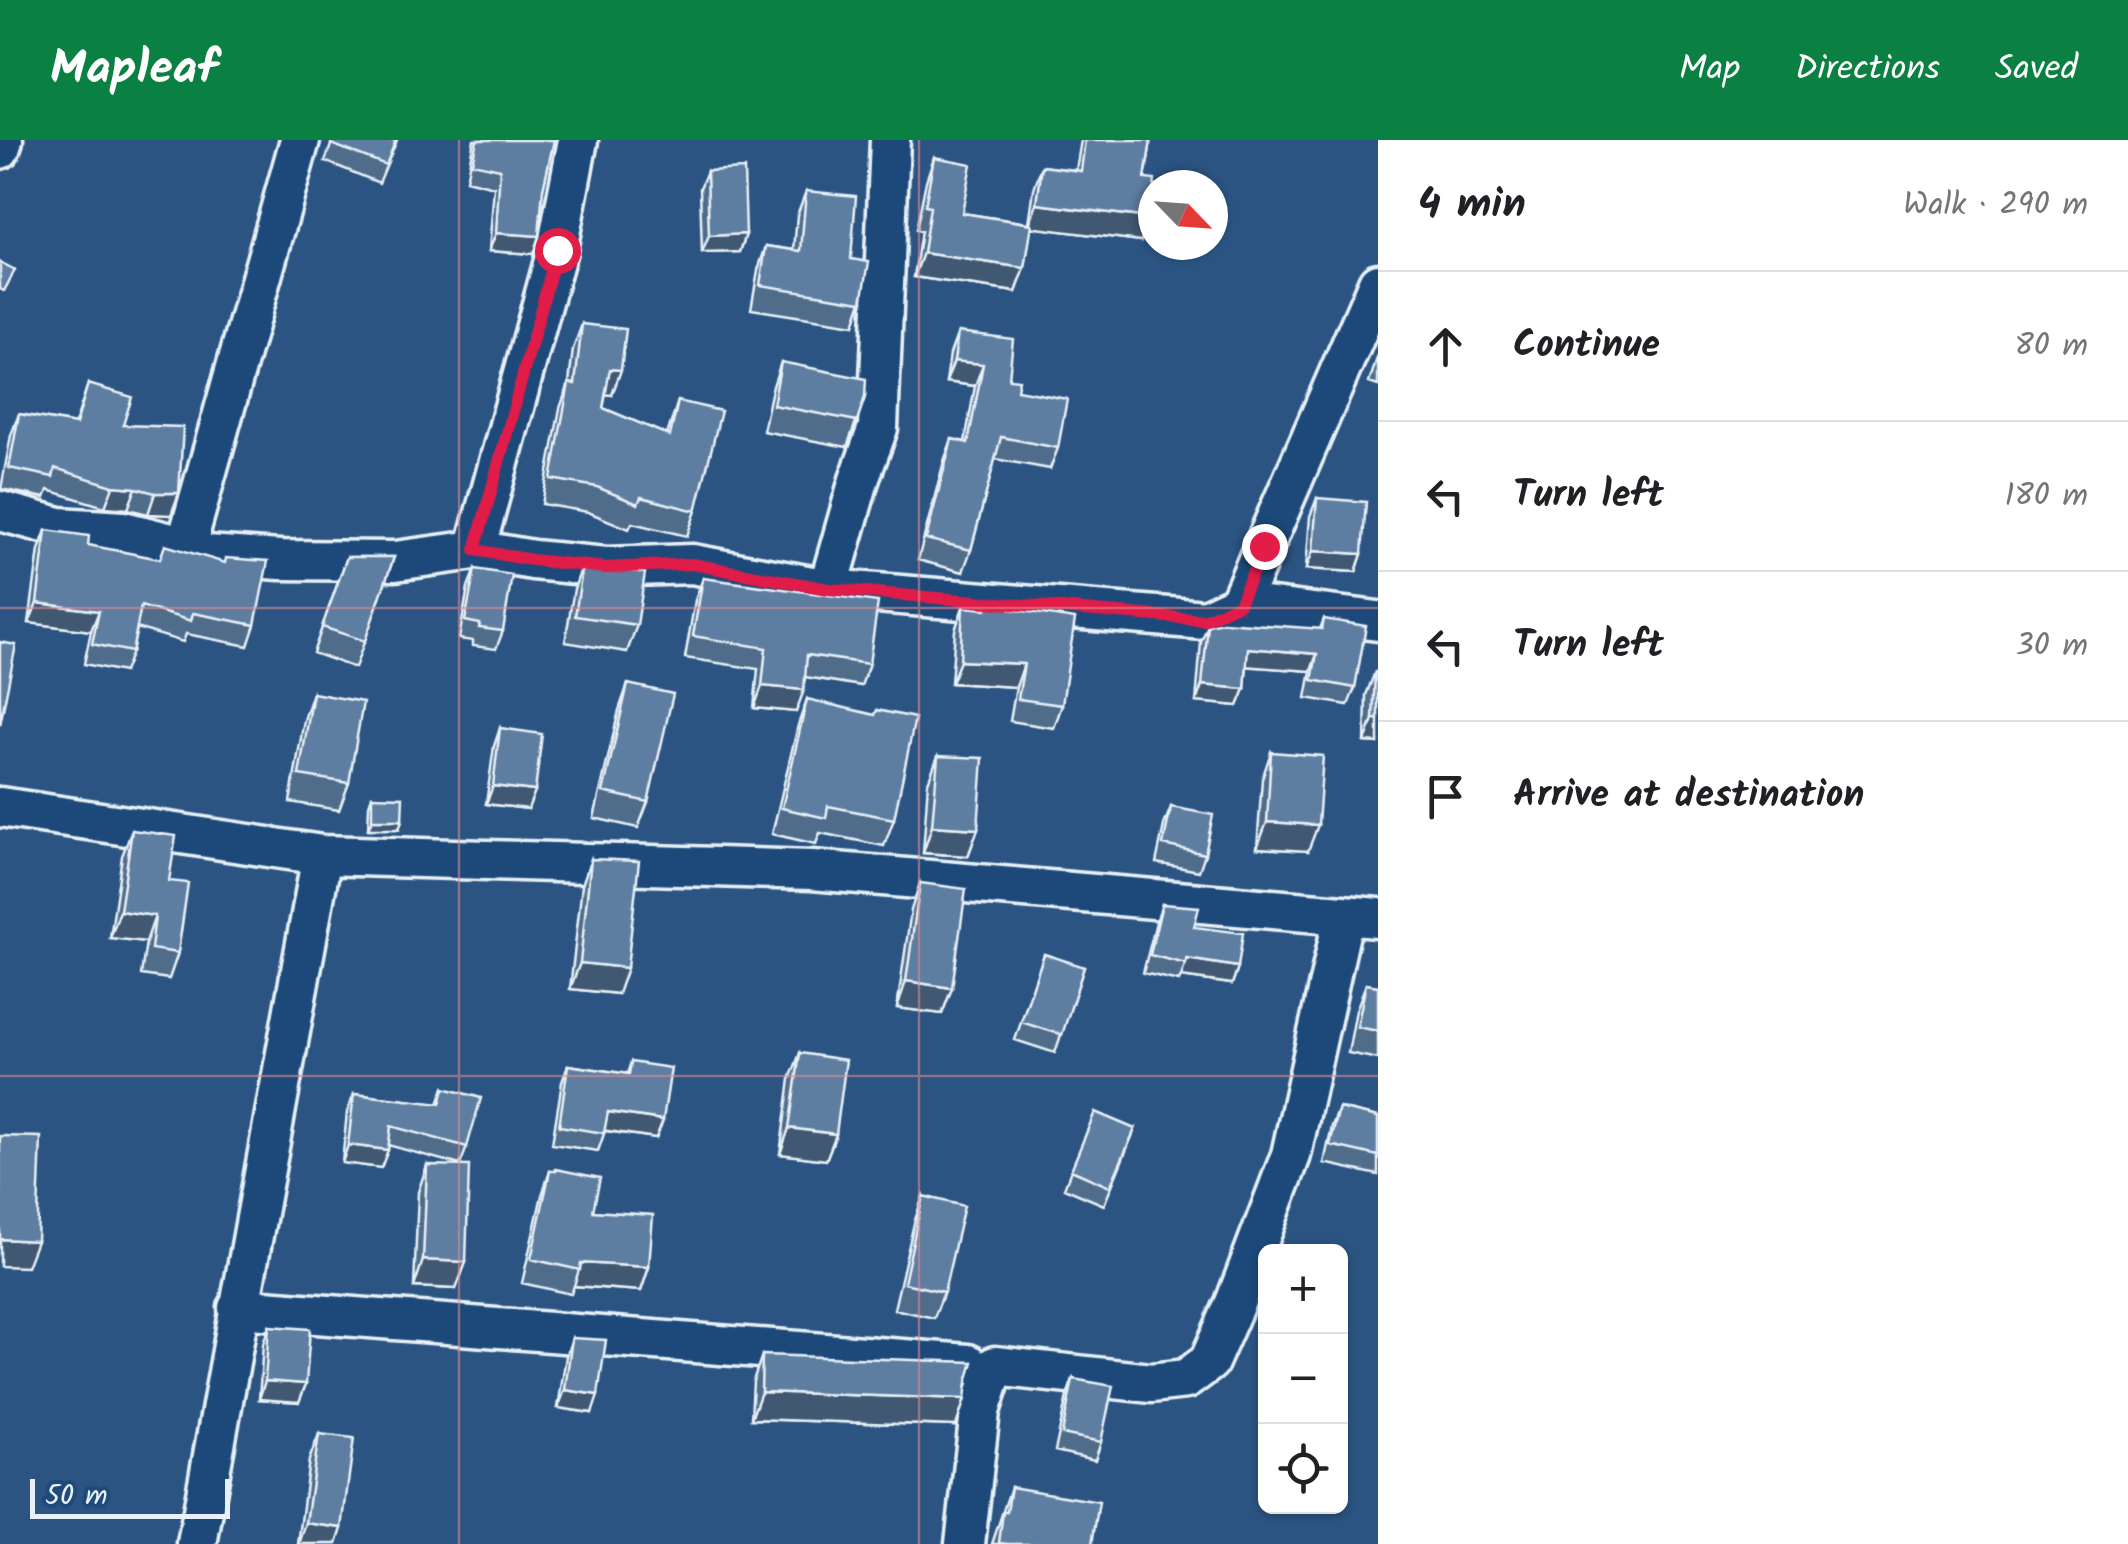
<!DOCTYPE html>
<html lang="en">
<head>
<meta charset="utf-8">
<style>
	:root { --surface:#fff; --page:#f2f2f2; --text:#202124; --muted:#757577; --line:#e0e0e0; --accent:#0b8043 }
	body { margin:0; font-family:Kalam,sans-serif; background:var(--page); color:var(--text) }
	.controls { position:absolute; right:30px; bottom:30px; display:grid; overflow:hidden; border-radius:15px; box-shadow:0 2px 8px #0004 }
	.controls button { width:90px; height:90px; display:grid; place-items:center; padding:0; border:0; border-bottom:2px solid var(--line); background:var(--surface); color:var(--text); font:50px sans-serif }
	.compass { position:absolute; left:1138px; top:30px; width:90px; height:90px; border-radius:50%; background:var(--surface); box-shadow:0 2px 8px #0004; rotate:115deg }
	.scale { position:absolute; left:30px; bottom:25px; width:200px; box-sizing:border-box; padding-left:10px; border:5px solid #e8f1f8; border-top:0; font-size:28px; line-height:35px; white-space:nowrap; color:#e8f1f8; -webkit-text-stroke:8px #1f4a7a; paint-order:stroke }
	.stop { position:absolute; width:30px; height:30px; margin:-22px; border:8px solid #e11d48; border-radius:50%; background:#fff }
	.stop.end { background:#e11d48; border-color:#fff; box-shadow:0 2px 10px #0008 }
	.list { margin:0; padding:0; list-style:none }
	h2 { display:flex; justify-content:space-between; align-items:center; height:130px; margin:0; padding:0 40px; font-size:42px }
	h2 small { font-size:32px; font-weight:400; color:var(--muted) }
	.list li { display:grid; grid-template-columns:65px 1fr auto; gap:30px; align-items:center; box-sizing:border-box; height:150px; padding:0 40px; border-top:2px solid var(--line) }
	.list b { display:block; font-size:38px; white-space:nowrap }
	.list em { font-size:32px; font-style:normal; color:var(--muted) }
	.icon { flex:none; width:55px; height:55px; fill:none; stroke:currentColor; stroke-width:2; stroke-linecap:round; stroke-linejoin:round }
	.map { position:relative; flex:none; width:1378px; height:1404px; overflow:hidden }
	header { display:flex; align-items:center; gap:60px; box-sizing:border-box; height:140px; padding:0 50px; background:var(--accent); color:#fff }
	header strong { font-size:48px }
	nav { display:flex; gap:55px; margin-inline-start:auto; font-size:35px }
	main { display:flex }
	aside { flex:1; background:var(--surface) }
	.map>svg:first-child { display:block }
	.lines { fill:none; stroke-linecap:round; stroke-linejoin:round }
	.minor-casing { stroke:#e8f1f8; stroke-width:45 }
	.minor { stroke:#1f4a7a; stroke-width:38 }
	.wall { fill:#506c8a; stroke:#e8f1f8; stroke-width:2.5 }
	.shaded-wall { fill:#415871; stroke:#e8f1f8; stroke-width:2.5 }
	.building { fill:#5d7da1; stroke:#e8f1f8; stroke-width:2.5 }
	.route { stroke:#e11d48; stroke-width:12 }
	.grid { fill:none; stroke:#df8c90; stroke-width:2.5; stroke-opacity:0.55 }
</style>
</head>
<body>
<header>
<strong>Mapleaf</strong>
<nav><a>Map</a><a>Directions</a><a>Saved</a></nav>
</header>
<main>
<div class="map">
<svg width="1378" height="1404" viewBox="0 0 1378 1404">
	<rect width="100%" height="100%" fill="#2b5482"/>
	<filter id="ink" filterUnits="userSpaceOnUse"><feTurbulence type="fractalNoise" baseFrequency=".01" numOctaves="2"/><feDisplacementMap in="SourceGraphic" scale="20" xChannelSelector="R" yChannelSelector="G"/><feConvolveMatrix kernelMatrix="1 2 1 2 8 2 1 2 1" color-interpolation-filters="sRGB"/></filter>
	<g filter="url(#ink)">
		<g class="lines">
			<defs>
				<path id="minor" d="M0,9L3,0
					M0,371L59,387L123,391L191,408L206,415L280,420L395,421L475,410L533,420L606,427L692,424L828,449L1205,480L1239,464L1378,143
					M191,408V388L300,0
					M475,410L557,110L578,0
					M828,449L859,340L878,288L890,0
					M1239,464L1378,481
					M0,667L322,715L812,730L1378,778
					M238,1168L968,1224
					M197,1404L322,715
					M965,1404L980,1271L995,1226L1151,1243L1186,1239L1209,1222L1235,1163L1291,1015L1344,775"/>
			</defs>
			<use href="#minor" class="minor-casing"/>
			<use href="#minor" class="minor"/>
		</g>
		<path class="wall" d="M333,0H397L379,43L325,21Z
			M474,0H554L543,49L533,114L489,111L494,47L466,40Z
			M1081,0H1151L1145,39L1141,101L1031,87L1025,128L1016,152L914,137L921,91L916,90L926,41L934,17L962,73L1029,83L1034,49L1042,26L1076,30Z
			M707,31L746,94L740,112L702,113L700,48Z
			M806,51L851,119L862,161L854,185L751,169L758,130L766,106L794,110L797,75Z
			M582,184L612,255L606,254L603,268L667,295L678,261L696,371L687,396L632,383L629,389L588,372L542,364L560,268L569,243L573,209Z
			M958,192L1009,239L1058,308L1050,329L995,319L971,410L963,432L918,420L944,321L952,299L965,302L975,246L946,242L950,214Z
			M1378,215V246L1369,243Z
			M781,222L865,257L847,307L763,291L772,249Z
			M88,244L123,285L171,375L148,374L128,369L105,367L48,350L45,358L1,349L11,295L19,274L75,284Z
			M1317,358L1362,414L1356,432L1306,429L1310,376Z
			M46,390L88,405L255,485L248,506L186,494L183,502L137,488L132,512L124,532L84,524L91,491L29,483L39,410Z
			M347,417H394L355,528L313,513Z
			M583,423L637,485L627,512L565,502L574,449Z
			M475,429L503,491L496,509L473,506V501L459,499L468,447Z
			M703,438L869,524L861,546L805,537L796,572L754,568L758,529L685,518L695,460Z
			M986,461L1010,469L1062,565L1054,588L1010,581L1016,547L951,543L955,490L963,467L984,469Z
			M1324,479L1355,548L1348,565L1306,558L1311,531L1247,526L1245,549L1238,566L1196,562L1201,502L1208,485L1320,489Z
			M1375,532L1378,603L1365,602L1366,555Z
			M628,544L648,662L638,688L594,678L619,570Z
			M313,553L349,643L339,670L290,662L304,580Z
			M807,559L894,679L884,706L820,693L816,704L772,694L798,585Z
			M500,588L528,669L486,664L494,606Z
			M1271,612L1308,711L1257,708L1262,639Z
			M938,616L978,689L968,716L923,713L928,642Z
			M372,656L402,680L399,689H368L369,665Z
			M1171,667L1205,714L1199,731L1156,723L1164,685Z
			M132,690L169,741L178,813L169,839L141,835L146,802L110,798L122,716Z
			M591,719L618,854L570,849L582,745Z
			M920,743L952,848L942,874L897,868L911,770Z
			M1162,764L1194,787L1238,827L1232,844L1181,837L1179,841L1143,833L1156,782Z
			M1044,814L1084,827L1055,913L1015,900Z
			M1366,844L1378,846V919L1348,913L1356,870Z
			M800,913L836,994L826,1020L780,1014L790,939Z
			M631,922L663,980L656,998L605,991L598,1011L552,1004L562,942L568,925L627,934Z
			M444,948L467,1007L460,1025L388,1005L381,1028L342,1023L347,972L354,954L438,964Z
			M1339,968L1378,977V1035L1324,1023L1332,986Z
			M1135,989L1104,1065L1064,1048L1071,1030Z
			M427,1025L466,1122L456,1149L414,1147L418,1052Z
			M550,1031L649,1127L641,1151L574,1146L571,1154L522,1143L542,1055Z
			M923,1056L944,1152L934,1178L894,1169L914,1083Z
			M269,1186L306,1244L299,1262L259,1259L263,1204Z
			M572,1198L598,1255L592,1273L558,1268L566,1216Z
			M762,1215L956,1286L751,1279L753,1241Z
			M1073,1239L1101,1302L1095,1320L1055,1311L1067,1256Z
			M319,1294L342,1388L337,1404H298L309,1320Z
			M1011,1347L1092,1404H992Z"/>
		<path class="shaded-wall" d="M1037,64L1150,78L1141,101L1028,87Z
			M496,93L539,96L533,114L489,111Z
			M746,94L740,112L702,113L709,96Z
			M923,113L1025,128L1016,152L914,137Z
			M954,221L983,224L975,246L946,242Z
			M610,229L621,230L612,255L601,254Z
			M113,346L136,348L128,369L105,367Z
			M155,353H179L171,375L148,374Z
			M1313,411L1362,414L1356,432L1306,429Z
			M37,463L99,471L91,491L29,483Z
			M1248,508L1317,514L1311,531L1242,526Z
			M960,521L1024,524L1016,547L951,543Z
			M1202,545L1245,549L1238,566L1196,562Z
			M762,546L804,550L796,572L754,568Z
			M1373,579H1378V603L1365,602Z
			M493,646L535,651L528,669L486,664Z
			M372,680H402L399,689H368Z
			M1267,682L1318,685L1308,711L1257,708Z
			M932,686L978,689L968,716L923,713Z
			M120,771L155,776L146,802L110,798Z
			M1187,819L1238,827L1232,844L1181,837Z
			M580,823L627,828L618,854L570,849Z
			M906,841L952,848L942,874L897,868Z
			M608,972L663,980L656,998L601,990Z
			M789,988L836,994L826,1020L780,1014Z
			M348,1005L388,1010L381,1028L342,1023Z
			M0,1099L37,1101L27,1127L0,1126Z
			M423,1120L466,1122L456,1149L414,1147Z
			M581,1123L649,1127L641,1151L574,1146Z
			M265,1241L306,1244L299,1262L259,1259Z
			M565,1250L598,1255L592,1273L558,1268Z
			M761,1252L965,1259L956,1286L751,1279Z
			M306,1383L342,1388L337,1404H299Z"/>
		<path class="building" d="M333,0H396L386,25L331,4Z
			M477,0H554L543,49L539,96L496,93L500,29L472,23Z
			M1085,0H1151L1145,39L1155,40L1150,78L1037,64L1042,26L1081,31Z
			M934,17L971,24L962,73L1032,84L1025,128L923,113L930,67L925,66Z
			M744,29L746,94L709,96L707,31Z
			M806,51L856,56L851,119L869,122L862,161L760,145L766,106L801,111Z
			M0,122L15,130L4,151L0,149Z
			M582,184L626,189L621,230L610,229L603,268L670,296L678,261L721,271L696,371L641,357L638,364L597,347L551,339L569,243L575,244Z
			M958,192L1013,199L1009,239L1019,240L1017,250L1067,259L1058,308L1001,297L971,410L926,399L952,299L968,303L983,224L954,221Z
			M781,222L866,239L865,257L857,281L773,265Z
			M88,244L132,257L123,285L183,287L179,353H155L136,348L113,346L55,328L53,337L9,328L19,274L76,284Z
			M1317,358L1366,362L1362,414L1313,411Z
			M46,390L89,396L88,405L160,419L165,405L225,423L226,418L268,421L255,485L193,473L191,481L141,466L132,512L92,504L99,471L37,463Z
			M347,417H394L365,501L322,487Z
			M583,423L645,433L637,485L575,476Z
			M475,429L512,435L503,491L479,488L480,484L465,481Z
			M703,438L878,462L869,524L807,515L804,550L762,546L766,508L693,496Z
			M986,461L1011,463L1010,469L1075,479L1062,565L1018,559L1024,524L960,521L963,467L986,469Z
			M1324,479L1366,486L1355,548L1312,540L1317,514L1248,508L1245,549L1202,545L1208,485L1223,482L1322,489Z
			M0,502L16,505L0,585Z
			M1375,532H1378V579H1373Z
			M628,544L673,554L648,662L603,652Z
			M313,553L363,562L349,643L299,635Z
			M807,559L875,575L877,570L915,578L894,679L828,666L826,678L782,668Z
			M500,588L542,594L535,651L493,646Z
			M1271,612L1323,616L1318,685L1267,682Z
			M938,616L983,618L978,689L932,686Z
			M372,656L403,657L402,680H372Z
			M1171,667L1213,675L1205,714L1163,705Z
			M132,690L176,696L169,741L188,743L178,813L151,809L155,776L120,771Z
			M591,719L639,721L627,828L580,823Z
			M920,743L966,749L952,848L906,841Z
			M1162,764L1199,767L1194,787L1243,793L1238,827L1187,819L1186,824L1150,815Z
			M1044,814L1084,827L1062,895L1021,882Z
			M1366,844L1378,846V891L1357,887Z
			M800,913L846,920L836,994L789,988Z
			M631,922L671,928L663,980L608,972L604,993L559,986L568,925L629,934Z
			M444,948L481,958L467,1007L391,986L388,1010L348,1005L354,954L440,964Z
			M1339,968L1378,977V1016L1330,1005Z
			M1095,972L1135,989L1110,1047L1071,1030Z
			M0,996L41,997L37,1101L0,1099Z
			M427,1025L469,1026L466,1122L423,1120Z
			M556,1029L600,1038L593,1071L653,1075L649,1127L581,1123L580,1130L531,1119L550,1031H556Z
			M923,1056L964,1066L944,1152L904,1143Z
			M269,1186L310,1189L306,1244L265,1241Z
			M572,1198L606,1200L598,1255L565,1250Z
			M762,1215L973,1222L967,1242L965,1259L761,1252Z
			M1073,1239L1113,1246L1101,1302L1062,1294Z
			M319,1294L354,1298L342,1388L306,1383Z
			M1011,1347L1099,1362L1092,1404H1008L999,1403L1003,1372H1007Z"/>
	</g>
	<g class="lines" filter="url(#ink)">
		<path class="route" d="M557,110L475,410L532,420L606,428L692,424L828,449L1204,480L1239,464L1264,406"/>
	</g>
	<path class="grid" d="M459,0V1404M919,0V1404M0,468H1378M0,936H1378"/>
</svg>
<div class="controls">
<button>+</button>
<button>−</button>
<button><svg class="icon" aria-label="locate" viewBox="0 0 24 24"><circle cx="12" cy="12" r="6"/><path d="M12 2v4M12 18v4M2 12h4M18 12h4"/></svg></button>
</div>
<svg class="compass" viewBox="-18 -18 36 36"><path d="M0-13l5 13h-10z" fill="#e53935"/><path d="M0 13l5-13h-10z" fill="#757577"/></svg>
<div class="scale">50 m</div>
<div class="stop" style="left:557px;top:110px"></div>
<div class="stop end" style="left:1264px;top:406px"></div>
</div>
<aside>
<h2>4 min<small>Walk · 290 m</small></h2>
<ul class="list">
<li><svg class="icon" aria-label="ahead" viewBox="0 0 24 24"><path d="M12 20V5M6 11l6-6 6 6"/></svg><div><b>Continue</b></div><em>80 m</em></li>
<li><svg class="icon" aria-label="left" viewBox="0 0 24 24"><path d="M17 20v-9H6M10 6l-5 5 5 5"/></svg><div><b>Turn left</b></div><em>180 m</em></li>
<li><svg class="icon" aria-label="left" viewBox="0 0 24 24"><path d="M17 20v-9H6M10 6l-5 5 5 5"/></svg><div><b>Turn left</b></div><em>30 m</em></li>
<li><svg class="icon" aria-label="arrive" viewBox="0 0 24 24"><path d="M6 21V4h12l-3 4 3 4H6"/></svg><div><b>Arrive at destination</b></div></li>
</ul>
</aside>
</main>
</body>
</html>
